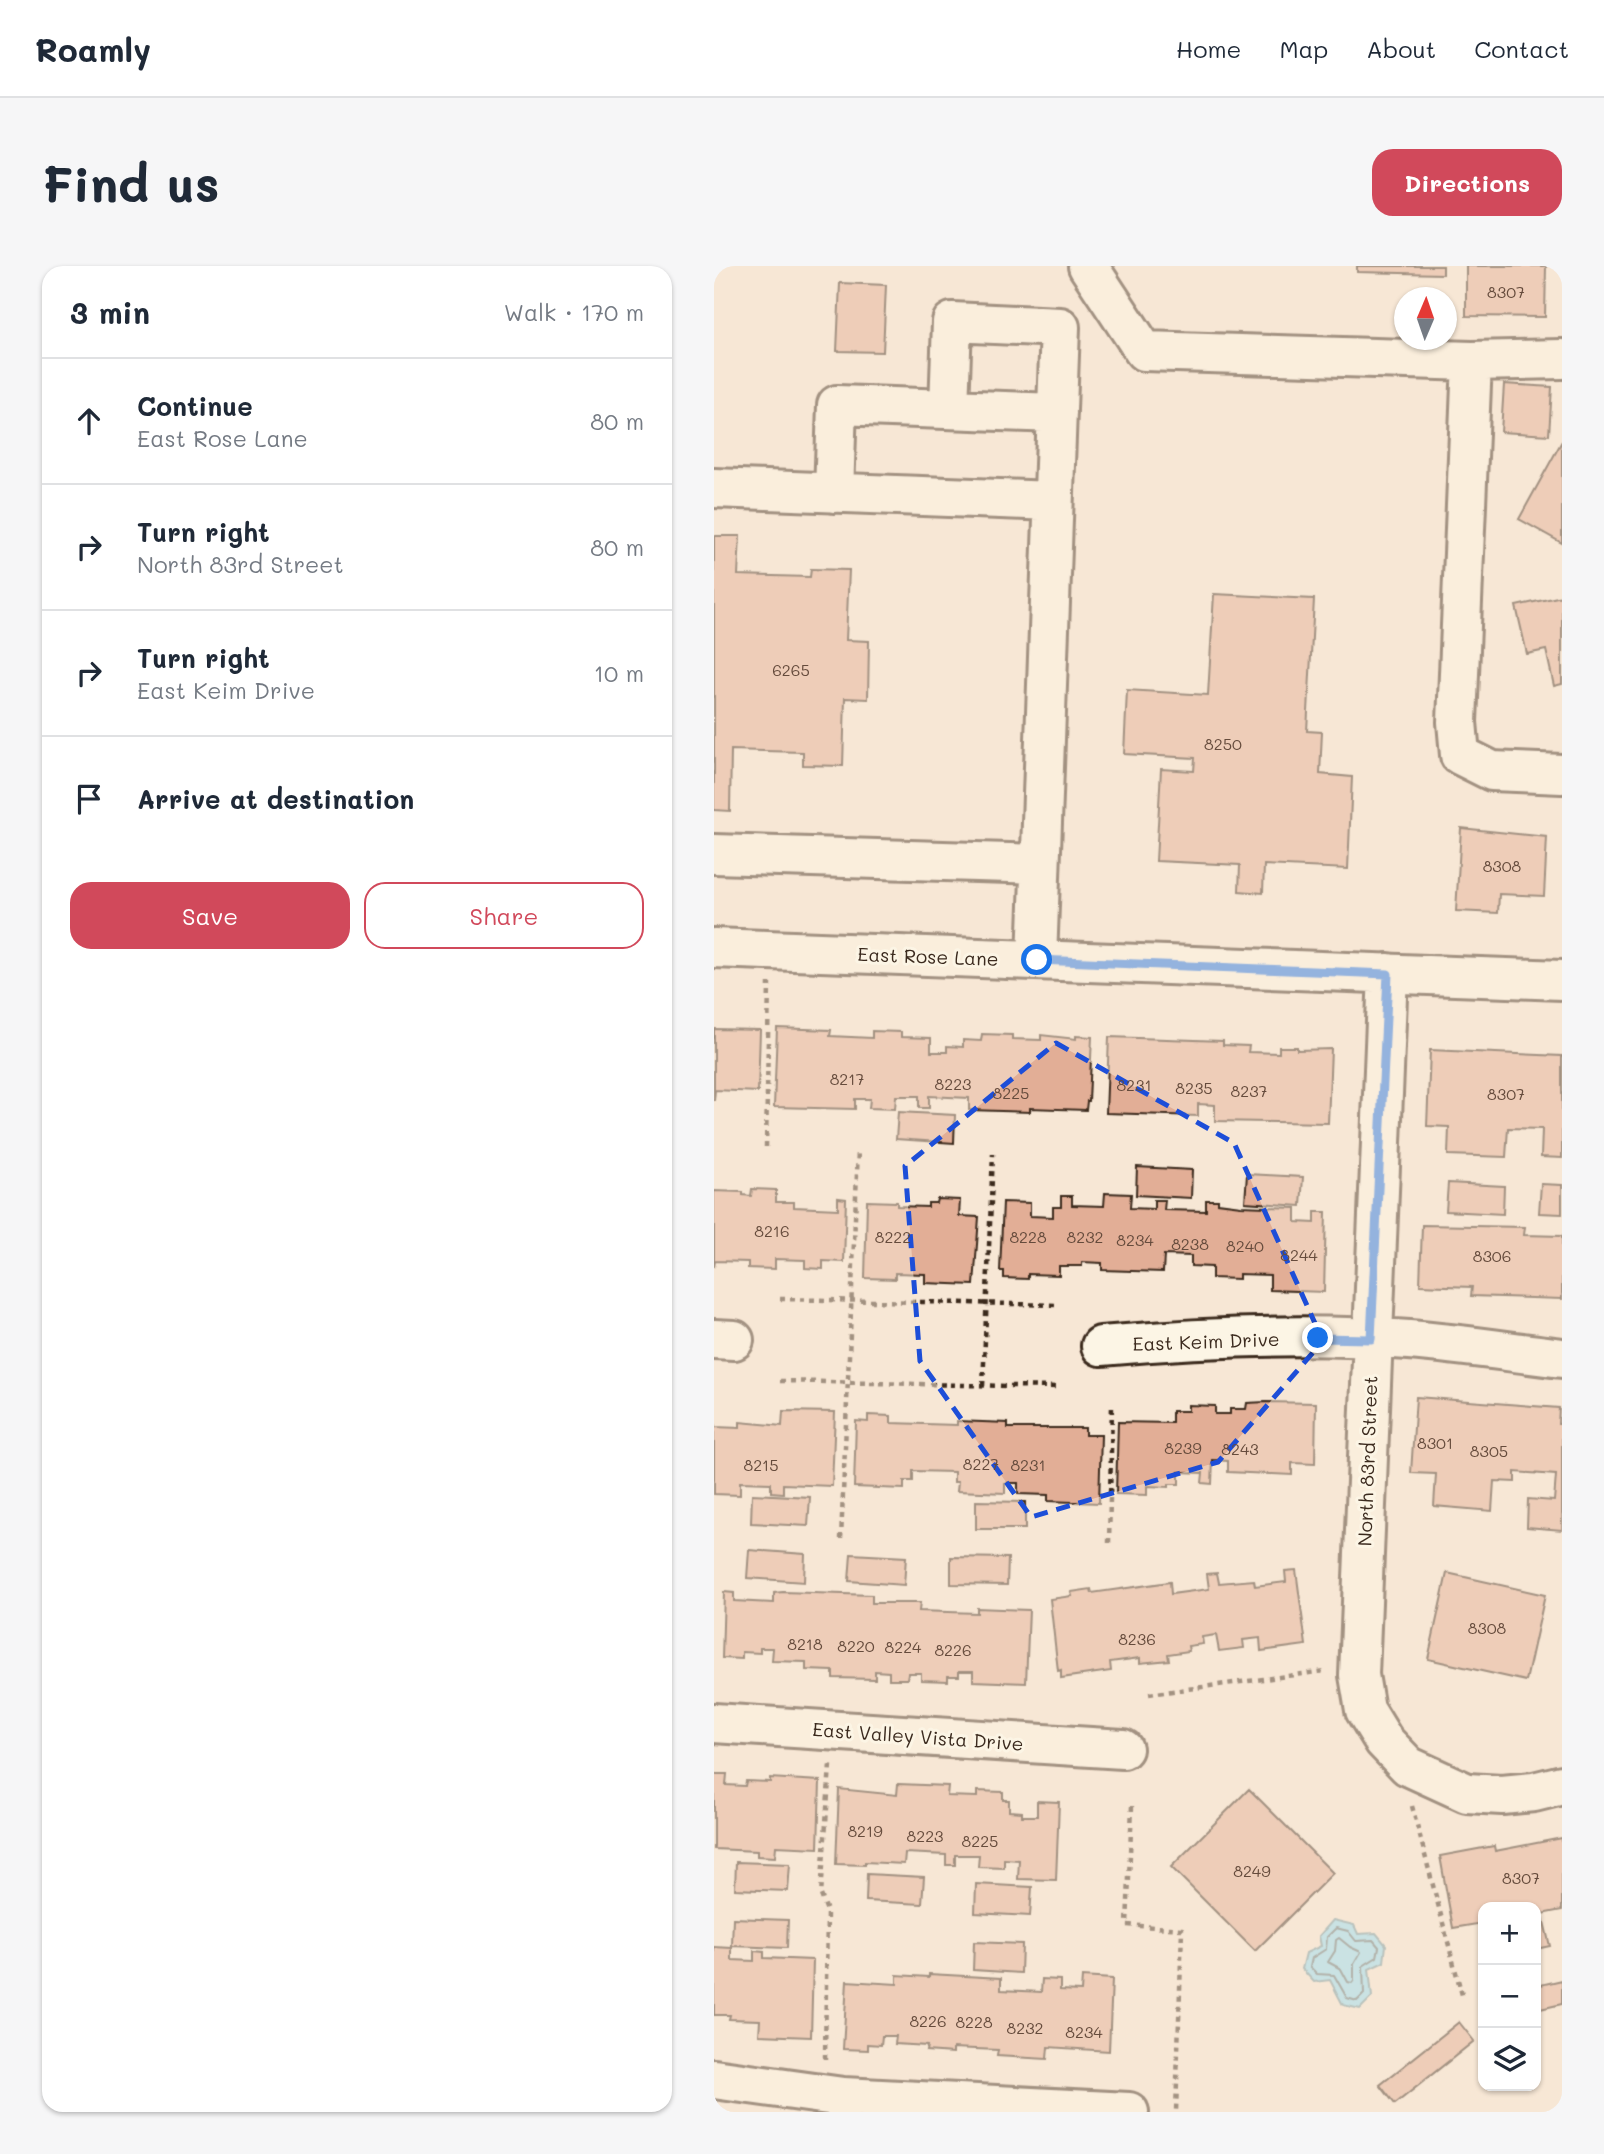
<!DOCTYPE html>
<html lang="en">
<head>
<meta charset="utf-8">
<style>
	:root { --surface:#fff; --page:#f6f6f7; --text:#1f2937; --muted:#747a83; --line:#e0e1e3; --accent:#d1495b }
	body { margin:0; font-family:Mali,sans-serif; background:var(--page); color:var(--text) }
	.controls { position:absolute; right:21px; bottom:21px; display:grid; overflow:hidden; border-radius:14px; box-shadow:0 2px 5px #0004 }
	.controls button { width:63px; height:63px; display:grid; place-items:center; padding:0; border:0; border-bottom:2px solid var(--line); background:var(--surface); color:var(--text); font:35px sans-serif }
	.compass { position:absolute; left:680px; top:21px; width:63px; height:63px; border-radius:50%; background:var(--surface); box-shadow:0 2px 5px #0004; rotate:2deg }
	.stop { position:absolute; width:21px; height:21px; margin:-16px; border:5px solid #1a73e8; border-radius:50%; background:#fff }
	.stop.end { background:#1a73e8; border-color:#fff; box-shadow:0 2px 7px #0008 }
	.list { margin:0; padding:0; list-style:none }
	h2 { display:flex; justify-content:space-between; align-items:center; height:91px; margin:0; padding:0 28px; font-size:30px }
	h2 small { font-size:23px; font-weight:400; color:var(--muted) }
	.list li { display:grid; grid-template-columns:46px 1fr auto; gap:21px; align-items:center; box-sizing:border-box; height:126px; padding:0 28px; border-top:2px solid var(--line) }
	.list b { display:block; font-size:26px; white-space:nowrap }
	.list p { margin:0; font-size:23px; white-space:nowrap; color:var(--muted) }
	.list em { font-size:23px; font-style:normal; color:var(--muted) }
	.actions { display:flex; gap:14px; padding:21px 28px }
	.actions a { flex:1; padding:16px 0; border:2px solid var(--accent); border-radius:21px; text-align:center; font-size:24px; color:var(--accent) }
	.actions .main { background:var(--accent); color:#fff }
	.icon { flex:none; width:38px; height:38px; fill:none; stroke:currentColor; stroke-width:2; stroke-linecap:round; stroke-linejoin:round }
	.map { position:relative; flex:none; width:848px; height:1846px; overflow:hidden; border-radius:21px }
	header { display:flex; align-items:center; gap:42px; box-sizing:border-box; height:98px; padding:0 35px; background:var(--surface); border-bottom:2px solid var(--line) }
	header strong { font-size:33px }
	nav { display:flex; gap:38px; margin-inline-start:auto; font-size:24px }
	.intro { display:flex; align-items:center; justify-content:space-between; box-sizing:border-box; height:168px; padding:0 42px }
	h1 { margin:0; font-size:49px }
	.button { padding:18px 32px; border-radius:21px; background:var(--accent); color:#fff; font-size:24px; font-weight:700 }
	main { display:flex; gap:42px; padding:0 42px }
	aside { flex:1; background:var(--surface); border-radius:21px; box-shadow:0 2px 5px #0004 }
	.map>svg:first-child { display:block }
	.water { fill:#92dcf4; stroke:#6f959e; stroke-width:2 }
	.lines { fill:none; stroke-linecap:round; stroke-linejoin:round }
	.shore { stroke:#5e7174; stroke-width:2 }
	.building { fill:#e2ae96; stroke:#3b2a1e; stroke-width:2 }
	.minor-casing { stroke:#3b2a1e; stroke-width:44 }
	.path { stroke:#3b2a1e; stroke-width:4.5; stroke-dasharray:5 5; stroke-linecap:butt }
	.minor { stroke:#fcf5e5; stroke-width:38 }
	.route { stroke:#1a73e8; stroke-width:9 }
	.marked { fill:none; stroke:#1d4ed8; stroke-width:5; stroke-dasharray:14 9; stroke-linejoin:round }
	.labels { text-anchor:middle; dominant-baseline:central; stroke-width:6; stroke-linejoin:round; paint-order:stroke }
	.number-label { font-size:16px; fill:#654b3c }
	.street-label { font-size:19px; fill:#3b2a1e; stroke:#fcf5e5 }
</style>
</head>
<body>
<header>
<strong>Roamly</strong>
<nav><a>Home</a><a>Map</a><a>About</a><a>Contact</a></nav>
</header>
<div class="intro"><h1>Find us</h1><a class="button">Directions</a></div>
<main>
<aside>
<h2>3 min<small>Walk · 170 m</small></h2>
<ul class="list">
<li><svg class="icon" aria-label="ahead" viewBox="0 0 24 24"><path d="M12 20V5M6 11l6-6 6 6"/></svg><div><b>Continue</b><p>East Rose Lane</p></div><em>80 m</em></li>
<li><svg class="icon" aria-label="right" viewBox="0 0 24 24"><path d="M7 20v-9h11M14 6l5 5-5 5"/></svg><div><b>Turn right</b><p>North 83rd Street</p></div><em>80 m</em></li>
<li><svg class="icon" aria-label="right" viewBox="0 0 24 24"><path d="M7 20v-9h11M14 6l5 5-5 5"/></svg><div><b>Turn right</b><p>East Keim Drive</p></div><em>10 m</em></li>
<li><svg class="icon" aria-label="arrive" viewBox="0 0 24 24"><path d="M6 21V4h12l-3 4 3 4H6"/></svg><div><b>Arrive at destination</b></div></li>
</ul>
<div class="actions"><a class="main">Save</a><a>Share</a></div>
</aside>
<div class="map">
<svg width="848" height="1846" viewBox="0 0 848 1846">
	<rect width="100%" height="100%" fill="#f7e7d5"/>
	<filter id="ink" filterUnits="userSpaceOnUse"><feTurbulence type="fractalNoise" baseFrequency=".0143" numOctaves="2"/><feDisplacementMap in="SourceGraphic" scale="14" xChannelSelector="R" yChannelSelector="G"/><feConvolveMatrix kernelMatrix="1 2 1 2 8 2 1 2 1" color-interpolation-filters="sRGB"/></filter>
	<g filter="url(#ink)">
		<path class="water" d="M619,1654L640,1659L644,1668L662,1667L672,1679L670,1696L655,1703L658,1731L646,1743L629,1739L616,1714L600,1716L588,1703L592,1687L607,1680L605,1670Z"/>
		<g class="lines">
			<path class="shore" d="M622,1662L634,1665L642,1675L659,1674L665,1681L663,1691L649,1700L650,1728L643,1735L633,1732L620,1709L603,1708L596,1701L598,1692L612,1683L613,1671Z
				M625,1672L636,1681L647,1686L640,1698V1714L638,1717L634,1716L627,1703L614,1696L621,1685L622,1674Z"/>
		</g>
		<path class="building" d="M643,0H729V8L643,6Z
			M752,0H832L831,51L752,50Z
			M126,17L172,19L169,86L123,85Z
			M790,118L838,121L835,169L787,166Z
			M848,175V277L805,253Z
			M0,270H26L24,309L96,311L97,303L135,304L132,374L155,375L154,433L131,432L129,500L89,499V486L17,484L16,545L0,544Z
			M500,328L600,333L593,465L608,466L606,508L638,511L634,603L550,599L549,627L525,625L526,599L442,595L447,503L480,505L481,492L410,488L413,424L494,429Z
			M848,330V418L840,420L832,384L813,388L802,340Z
			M747,562L833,571L830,630L785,628L784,647L742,645Z
			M63,762L117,764L116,770L158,772V765L187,766V771L217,772V786H233V780L249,781V774L267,775L268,768L298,769V773L327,774V769L362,773V770L378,771L375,835H373L372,844L316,842V846L255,844V832L215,830V842H205V830H182L181,843L155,842L156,833H141V843L60,841Z
			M0,763L46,764L44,826L1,824L0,835Z
			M395,771L509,775V779L535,780L534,786L565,787V781H583V784L617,783L614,857L501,855V839L484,838V850L392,847Z
			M716,784L848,790V892L827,891L828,863L794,862L792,891L734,889L735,861L713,860Z
			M184,846L241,849L240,877L182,873Z
			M423,901L478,904L477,932L422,929Z
			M533,908L589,911L587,940L531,936Z
			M734,917L790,920L789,948L732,945Z
			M827,918L848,919V948L825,947Z
			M38,923L62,924V936H80V941L124,943V932L132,933L130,996L109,995V1003L91,1002V994L61,993V1003L34,1002V996L1,995L0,1001V925L29,926V929L37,930Z
			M391,927L417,928L416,942L440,943V934H451L450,944L492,945V934H504V937L527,940L582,942V956L601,957V946H612L610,1026L556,1024V1009L525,1008V1013L498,1012V1001L477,1000V990L450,989L449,1006L388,1004V997L368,996V1000H345V1009L314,1008V1013L290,1012V1005H286L289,936L316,937V950L339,951V941H347V930H358V939L390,940Z
			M223,933L246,934L245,950L265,951L260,1019L211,1017V1008L181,1007V1013L151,1012L153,935L183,936V940L214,941V937H222Z
			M708,959L811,961L810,969L848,970V1033L757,1030L758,1021L706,1019Z
			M702,1131L845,1142L844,1158H848V1264L813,1261L814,1233L840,1235L842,1209L801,1206V1216L780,1215L778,1245L720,1240L722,1208L697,1207Z
			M552,1136L602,1137L601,1198L578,1197V1209L514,1206V1195L499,1194L498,1218L488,1217L489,1207L465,1206V1218H455V1221L433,1220V1229L402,1228L404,1156L458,1157V1145H474V1139L501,1140V1148H516V1143H532L533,1137Z
			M69,1145L121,1146L118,1220L69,1218V1227L57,1226V1217L26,1216V1229L0,1228V1156L1,1161L26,1162V1156L68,1160Z
			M154,1149L177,1150V1157L243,1159V1155L294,1157V1162H371V1169H387L385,1237L334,1235V1229L304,1228V1217H291V1227L243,1225L244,1216H240V1206L199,1205V1215H190V1223L140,1221L142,1155L154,1156Z
			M38,1228L96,1231L94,1260L37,1257Z
			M262,1235L311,1236V1263H262Z
			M35,1284L91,1288L90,1316L33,1312Z
			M137,1288L192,1291L190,1319L135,1315Z
			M237,1291L294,1292L293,1319L237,1318Z
			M582,1304L592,1379L547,1385L546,1372L529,1374L530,1382L505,1385L502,1369L488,1371L489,1378L474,1380L475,1385L454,1388L455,1394L426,1397V1392L396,1396L397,1405L347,1412V1404L344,1405L336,1333L358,1330L357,1326L377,1323L378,1327L456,1316L457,1328L495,1323L493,1308L503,1307L505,1317L540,1314L541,1320L572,1316L571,1305Z
			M733,1307L831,1329L812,1415L714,1393Z
			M10,1326L20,1327V1335L60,1337V1327L69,1326L158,1329V1337H206L205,1345L263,1347V1342L315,1344L312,1417L259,1415V1405H245V1410H234V1415L207,1414V1407H194L193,1413H175V1406L161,1405V1413L119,1412V1405L92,1404V1396L58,1395L59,1382H46V1387L28,1386V1393L8,1392Z
			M0,1508H13L12,1519L31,1520L32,1515L56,1516V1512L106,1515L104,1582L62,1580L61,1591L43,1590V1585L0,1583Z
			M184,1518L234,1520L233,1530L263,1531V1525L289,1526V1534H295V1545L308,1546V1550H323V1535L345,1536L342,1614L304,1613L305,1594L290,1593V1602L264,1601L265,1589H241V1599H232V1589L191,1587L190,1598L151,1596V1599L122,1598L125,1523L183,1529Z
			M535,1523L619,1607L541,1685L457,1601Z
			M848,1572V1644L822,1649V1641H769V1657L739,1662L726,1590L780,1580L781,1585Z
			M22,1596L76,1598L74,1625L21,1623Z
			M153,1608L210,1611L208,1638L152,1635Z
			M262,1618L318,1621L316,1650L261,1647Z
			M19,1652L74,1654L73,1682L18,1680Z
			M829,1652L836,1680L822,1683V1654Z
			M260,1676L308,1678L307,1707L259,1704Z
			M0,1681L18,1682V1694L40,1695V1685L50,1686V1692L99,1694L97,1771L45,1769L46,1754L15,1753L16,1749H0Z
			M215,1708L287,1712V1724L327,1726L328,1713L346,1714V1724L367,1725L368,1711L398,1713L395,1785L334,1781L333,1793L283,1790L284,1784L239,1782V1787L212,1785L213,1780L181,1778L182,1770H168L167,1779L154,1778V1784L129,1783L133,1715L183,1718V1709L215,1711Z
			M848,1714V1738L822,1744V1720Z
			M745,1756L760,1775L681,1838L666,1819Z"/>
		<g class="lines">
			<defs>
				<path id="minor" d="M374,0L430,85L758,95L848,93
					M758,95L743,456L746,489L778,505L848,508
					M235,143L238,56L346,61L323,694
					M0,222L339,235
					M120,227L123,139L343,147
					M0,588L326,598
					M0,682L848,714
					M674,707L645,1409L651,1444L670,1475L694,1500L753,1527L788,1529L820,1526L848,1519
					M0,1073L20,1074
					M387,1080C486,1071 596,1067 695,1074C746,1078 797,1086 848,1092
					M0,1457L409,1483
					M0,1813L129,1831L415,1846"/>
			</defs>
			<use href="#minor" class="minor-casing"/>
			<path class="path" d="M52,881L55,717
				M66,1033L345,1039
				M66,1115L342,1121
				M269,1120L279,888
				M127,1273L144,884
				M395,1277L398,1140
				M435,1428L611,1405
				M418,1540L413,1659L468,1663L462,1846
				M698,1540L748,1729
				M111,1793L113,1645L107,1629L116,1499"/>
			<use href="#minor" class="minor"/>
		</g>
	</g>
	<g class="lines" filter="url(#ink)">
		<path class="route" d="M323,694L674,708L657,1073L604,1072"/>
	</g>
	<path d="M0 0H848V1846H0ZM342,777L520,877L609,1075L504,1196L317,1251L206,1095L191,900Z" fill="#f7e7d5" fill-opacity=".55" fill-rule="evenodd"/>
	<path class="marked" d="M342,777L520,877L609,1075L504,1196L317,1251L206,1095L191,900Z"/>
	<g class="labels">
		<g class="number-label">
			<text x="792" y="25">8307</text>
			<text x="77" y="403">6265</text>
			<text x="509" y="477">8250</text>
			<text x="788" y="599">8308</text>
			<text x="133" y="812">8217</text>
			<text x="239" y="817">8223</text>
			<text x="420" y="818">8231</text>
			<text x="480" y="821">8235</text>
			<text x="535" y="824">8237</text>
			<text x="297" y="826">8225</text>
			<text x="792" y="827">8307</text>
			<text x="58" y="964">8216</text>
			<text x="179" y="970">8222</text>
			<text x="314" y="970">8228</text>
			<text x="371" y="970">8232</text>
			<text x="421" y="973">8234</text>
			<text x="476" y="977">8238</text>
			<text x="531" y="979">8240</text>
			<text x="585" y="988">8244</text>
			<text x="778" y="989">8306</text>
			<text x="721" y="1176">8301</text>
			<text x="469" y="1181">8239</text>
			<text x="526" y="1182">8243</text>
			<text x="775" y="1184">8305</text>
			<text x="267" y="1197">8227</text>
			<text x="47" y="1198">8215</text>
			<text x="314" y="1198">8231</text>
			<text x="773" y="1361">8308</text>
			<text x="423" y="1372">8236</text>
			<text x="91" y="1377">8218</text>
			<text x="142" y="1379">8220</text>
			<text x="189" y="1380">8224</text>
			<text x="239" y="1383">8226</text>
			<text x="151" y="1564">8219</text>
			<text x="211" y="1569">8223</text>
			<text x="266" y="1574">8225</text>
			<text x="538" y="1604">8249</text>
			<text x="807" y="1611">8307</text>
			<text x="214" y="1754">8226</text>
			<text x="260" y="1755">8228</text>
			<text x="311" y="1761">8232</text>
			<text x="370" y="1765">8234</text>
		</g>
		<g class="street-label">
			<text transform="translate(214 690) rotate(2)">East Rose Lane</text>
			<text transform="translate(492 1075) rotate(-2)">East Keim Drive</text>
			<text transform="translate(653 1195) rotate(-88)">North 83rd Street</text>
			<text transform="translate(204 1470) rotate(4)">East Valley Vista Drive</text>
		</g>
	</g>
</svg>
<div class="controls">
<button>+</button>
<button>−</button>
<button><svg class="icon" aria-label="layers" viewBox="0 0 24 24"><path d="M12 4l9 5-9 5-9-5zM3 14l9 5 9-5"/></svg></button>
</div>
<svg class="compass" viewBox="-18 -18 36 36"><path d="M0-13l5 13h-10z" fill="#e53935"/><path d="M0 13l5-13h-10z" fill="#747a83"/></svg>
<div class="stop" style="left:323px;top:694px"></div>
<div class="stop end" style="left:604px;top:1072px"></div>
</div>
</main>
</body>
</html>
